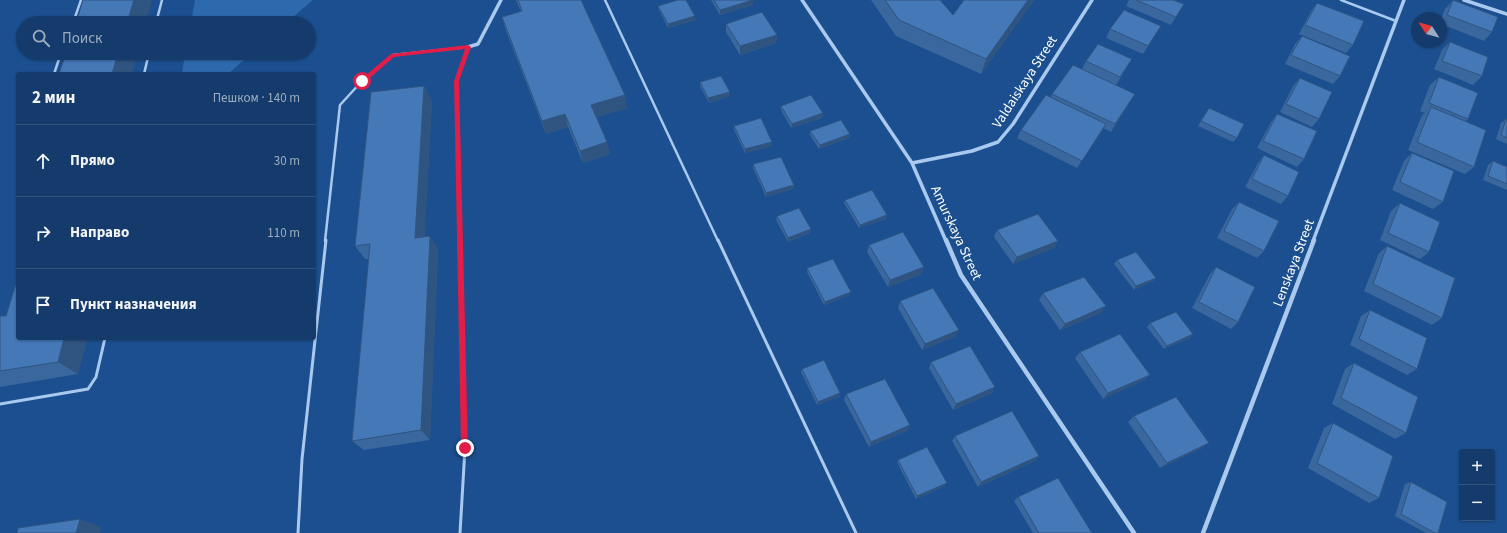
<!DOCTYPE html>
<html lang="ru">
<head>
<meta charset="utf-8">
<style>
	:root { --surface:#143b6b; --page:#214673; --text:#f1f3f6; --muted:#9dadc1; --line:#33557e }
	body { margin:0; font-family:"Source Sans 3",sans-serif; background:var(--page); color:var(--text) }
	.controls { position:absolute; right:12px; bottom:12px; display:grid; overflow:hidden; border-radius:4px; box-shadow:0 1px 3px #0004 }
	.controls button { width:36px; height:36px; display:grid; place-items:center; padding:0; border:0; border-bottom:1px solid var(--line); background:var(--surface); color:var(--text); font:20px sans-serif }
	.compass { position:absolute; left:1411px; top:12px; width:36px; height:36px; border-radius:50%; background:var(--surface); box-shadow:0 1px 3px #0004; rotate:306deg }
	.stop { position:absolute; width:12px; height:12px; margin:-9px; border:3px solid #e11d48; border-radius:50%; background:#fff }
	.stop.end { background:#e11d48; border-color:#fff; box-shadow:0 1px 4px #0008 }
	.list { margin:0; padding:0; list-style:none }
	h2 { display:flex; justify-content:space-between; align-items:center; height:52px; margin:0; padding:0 16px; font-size:17px }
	h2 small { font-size:13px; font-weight:400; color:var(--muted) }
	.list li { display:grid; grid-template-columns:26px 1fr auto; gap:12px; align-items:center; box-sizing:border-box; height:72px; padding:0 16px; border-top:1px solid var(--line) }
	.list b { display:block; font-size:15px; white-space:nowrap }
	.list em { font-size:13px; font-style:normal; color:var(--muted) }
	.icon { flex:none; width:22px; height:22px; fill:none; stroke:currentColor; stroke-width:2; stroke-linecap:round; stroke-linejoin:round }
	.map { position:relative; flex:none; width:1507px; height:533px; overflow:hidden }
	.search { position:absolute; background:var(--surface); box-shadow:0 1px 3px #0004; left:16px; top:16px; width:300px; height:44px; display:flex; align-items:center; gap:10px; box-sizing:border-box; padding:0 14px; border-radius:22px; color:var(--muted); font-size:15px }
	.panel { position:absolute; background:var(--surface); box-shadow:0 1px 3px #0004; left:16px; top:72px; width:300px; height:268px; border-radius:4px }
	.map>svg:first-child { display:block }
	.green { fill:#2e69ad }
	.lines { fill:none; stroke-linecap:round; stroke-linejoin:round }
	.service-far1 { stroke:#a9c9ee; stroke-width:2.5 }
	.service { stroke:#a9c9ee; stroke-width:3 }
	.minor-far1 { stroke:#a9c9ee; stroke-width:3.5 }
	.minor { stroke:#a9c9ee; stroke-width:4.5 }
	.wall { fill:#3a679d }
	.shaded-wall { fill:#305480 }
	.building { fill:#4478b7; stroke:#305480 }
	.route { fill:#e11d48 }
	.labels { text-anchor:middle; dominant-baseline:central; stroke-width:3; stroke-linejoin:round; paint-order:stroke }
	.street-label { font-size:14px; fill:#fff; stroke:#1b4f8f }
</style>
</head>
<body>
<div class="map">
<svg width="1507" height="533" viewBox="0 0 1507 533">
	<rect width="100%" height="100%" fill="#1b4f8f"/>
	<path class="green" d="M195,0H313L286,23H191Z
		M185,53H252L228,74H182Z"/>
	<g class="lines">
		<path class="service-far1" d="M605,0L718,241
			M1341,0L1396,21
			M73,23L81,0
			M156,23L162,0
			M54,74L61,53
			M144,74L149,53
			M325,241L340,105L362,81L393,55L468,47L457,81L460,241"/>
		<path class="service" d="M718,240L856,533
			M0,404L88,389L96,377L105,338
			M298,533L302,459L326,240
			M460,533L465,448L460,240"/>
		<path class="minor-far1" d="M802,0L912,163L946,241
			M1464,0L1507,14
			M468,47L478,44L501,0
			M912,163L972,151L998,142L1013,124L1092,0
			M1313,241L1404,0"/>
		<path class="minor" d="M946,240L961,275L1134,533
			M1203,533L1314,240"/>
	</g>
	<path class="wall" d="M516,0H581L627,108L597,117L607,142L610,154L583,163L568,127L546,134L506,31L502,17L521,12Z
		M711,0H753V5L720,15Z
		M871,0H940L953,15L964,0H1034L981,74L896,36Z
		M1129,0H1173L1184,4L1171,25L1126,6Z
		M1453,0L1492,32L1484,41L1441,24V19L1445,9Z
		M1317,3L1353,45L1346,53L1299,34L1311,11Z
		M658,6L696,20L668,28L659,10Z
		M726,24L777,35L776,43L740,55L726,32Z
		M1110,29L1156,34L1143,54L1106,38Z
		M1302,36L1340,76L1333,84L1285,64L1295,44Z
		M1450,42L1482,76L1473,85L1434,69L1442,50Z
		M1086,61L1127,67L1116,85L1130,102L1111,132L1103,128L1077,168L1017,138L1021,130L1051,97L1052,94L1082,69Z
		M1439,77L1468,119L1465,122L1474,167L1465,174L1408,150L1422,115L1425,113L1420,111L1430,85Z
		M1300,78L1319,119L1312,127L1280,112L1293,86Z
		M700,82L730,96L709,103L700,86Z
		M424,86L432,101L424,237L438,249L430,440L364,450L352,441L369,259H365L355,246Z
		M781,106L823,113L822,118L791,128L781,110Z
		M1209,108L1237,138L1233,142L1198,126Z
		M1277,114L1304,159L1297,167L1257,148L1271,122Z
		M1506,119L1507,120V144L1496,139L1501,123Z
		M734,126L772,142V146L745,153L734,130Z
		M810,131L850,134L849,138L819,149L810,135Z
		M1412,153L1443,202L1433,209L1392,190L1404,161Z
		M1264,155L1288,196L1281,204L1245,187L1258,163Z
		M1493,161L1507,167V190L1483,180L1488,165Z
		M753,164L794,185L793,189L766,197L753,168Z
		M845,200L886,219L859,228L844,203Z
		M1239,202L1264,251L1257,258L1217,238L1232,209Z
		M1400,203L1429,252L1420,259L1380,240L1391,211Z
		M777,216L811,229L810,233L788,242L776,220Z
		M997,230L1058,241L1054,248L1013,264L994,237Z
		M869,245L922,274L888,287L867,252Z
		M1387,246L1442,318L1432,325L1364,291L1379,253Z
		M1117,260L1156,278L1153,281L1134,290L1114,264Z
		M1216,267L1238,322L1231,329L1192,308L1210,274Z
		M807,268L850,295L824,305L807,272Z
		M1043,293L1101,313L1060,330L1039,300Z
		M900,301L956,336L922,350L898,308Z
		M1370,310L1417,369L1407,375L1350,345L1361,316Z
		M0,316L78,374L0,387Z
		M1150,323L1193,334L1190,338L1164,349L1147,327Z
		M1080,352L1150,375L1144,380L1103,399L1075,358Z
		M931,362L992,393L953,410L929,368Z
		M1354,363L1406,433L1395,439L1332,404L1345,369Z
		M802,369L840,396L817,405L801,372Z
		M846,394L908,430L869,447L844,400Z
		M1134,416L1202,448L1160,468L1128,422Z
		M1333,423L1379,498L1369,503L1308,468L1324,428Z
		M955,436L1039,456L1035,461L978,487L952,441Z
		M898,460L945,486L916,499L897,462Z
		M1411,482L1438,533H1426L1395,516L1405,484Z
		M1018,497L1092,533H1033L1014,501Z"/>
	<path class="shaded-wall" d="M134,0H152L146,23H127Z
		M753,0V5L720,15V10Z
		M1028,0H1034L981,74L986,59Z
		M1184,4L1179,13L1171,25L1176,17Z
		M695,16L696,20L668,28V24Z
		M777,35L776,43L740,55V46Z
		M118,53H138L132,74H112Z
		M424,86L432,101L424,252L415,238Z
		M730,92V96L709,103L708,98Z
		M1135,94L1130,102L1111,132L1115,124Z
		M625,95L627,108L595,118L591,105Z
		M823,113L822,118L791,128L792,124Z
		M565,114L568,127L546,134L542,121Z
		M850,134L849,138L819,149L820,145Z
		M607,142L610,154L583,163L580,151Z
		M772,142V146L745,153V149Z
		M794,185L793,189L766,197V193Z
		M887,215L886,219L859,228L860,225Z
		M811,229L810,233L788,242V238Z
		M430,236L438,249L430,440L421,430Z
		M1058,241L1054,248L1013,264L1017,257Z
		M924,267L922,274L888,287L890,280Z
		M1156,278L1153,281L1134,290L1136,286Z
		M851,292L850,295L824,305L825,302Z
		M1106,306L1101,313L1060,330L1065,324Z
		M959,330L956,336L922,350L925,344Z
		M1193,334L1190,338L1164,349L1167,346Z
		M64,338H88L78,374L58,362Z
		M1150,375L1144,380L1103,399L1108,393Z
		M995,387L992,393L953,410L956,404Z
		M840,393V396L817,405L818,402Z
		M910,425L908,430L869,447L871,442Z
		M1209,443L1202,448L1160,468L1167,463Z
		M1039,456L1035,461L978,487L981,482Z
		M947,483L945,486L916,499L917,496Z
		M80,519L102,527L100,533H76Z"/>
	<path class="building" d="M83,0H134L127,23H76Z
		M518,0H581L625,95L591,105L607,142L580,151L565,114L542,121L502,17L522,11Z
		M678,0H686L695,16L668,24L658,6Z
		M714,0H753L720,10Z
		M885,0H940L953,15L964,0H1028L986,59L899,20Z
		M1136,0H1173L1184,4L1176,17Z
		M1453,0L1498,17L1492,32L1447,15Z
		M1317,3L1364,21L1353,45L1305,25Z
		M1124,10L1161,26L1148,46L1110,29Z
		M762,12L777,35L740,46L726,24Z
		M1302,36L1350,56L1340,76L1291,55Z
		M1450,42L1488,57L1482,76L1442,61Z
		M1098,44L1132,59L1120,77L1086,61Z
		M66,53H118L112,74H59Z
		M1073,65L1135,94L1115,124L1052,94Z
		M721,76L730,92L708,98L700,82Z
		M1439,77L1478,93L1468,119L1429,103Z
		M1300,78L1332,92L1319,119L1286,104Z
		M424,86L415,238L430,236L421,430L352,441L370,244L355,246L371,92Z
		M811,95L823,113L792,124L781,106Z
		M1046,95L1106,124L1082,161L1021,130Z
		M1431,107L1486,130L1474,167L1417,142Z
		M1209,108L1244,124L1237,138L1201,121Z
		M1277,114L1317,131L1304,159L1263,141Z
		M761,118L772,142L745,149L734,126Z
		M1506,119L1507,120V138L1501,135Z
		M841,120L850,134L820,145L810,131Z
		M1412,153L1454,171L1443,202L1400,182Z
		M1264,155L1299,172L1288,196L1252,179Z
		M781,157L794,185L766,193L753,164Z
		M1493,161L1507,167V184L1488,176Z
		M872,190L887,215L860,225L845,200Z
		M1239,202L1279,221L1264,251L1224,231Z
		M1400,203L1440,222L1429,252L1388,233Z
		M799,208L811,229L788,238L777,216Z
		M1038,214L1058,241L1017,257L997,230Z
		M903,232L924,267L890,280L869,245Z
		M1387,246L1455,278L1442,318L1373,284Z
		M1136,252L1156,278L1136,286L1117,260Z
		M833,259L851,292L825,302L807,268Z
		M1216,267L1255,287L1238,322L1199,302Z
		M18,277V338H64L58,362L0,371V316H6Z
		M1084,277L1106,306L1065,324L1043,293Z
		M933,288L959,330L925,344L900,301Z
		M1370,310L1427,338L1417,369L1359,339Z
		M1176,312L1193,334L1167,346L1150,323Z
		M1120,334L1150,375L1108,393L1080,352Z
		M970,346L995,387L956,404L931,362Z
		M824,360L840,393L818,402L802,369Z
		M1354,363L1418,397L1406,433L1341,398Z
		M885,379L910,425L871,442L846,394Z
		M1176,397L1209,443L1167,463L1134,416Z
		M1012,411L1039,456L981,482L955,436Z
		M1333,423L1393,456L1379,498L1317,463Z
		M927,447L947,483L917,496L898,460Z
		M1058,478L1092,533H1039L1018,497Z
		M1411,482L1447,502L1438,533H1435L1401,514Z
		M80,519L76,533H17L18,528Z"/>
	<path class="route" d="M468,45L471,47L459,81L468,448L465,451L461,448L454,81L465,49L394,57L364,83L359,81L391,54Z"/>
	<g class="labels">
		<g class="street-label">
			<text transform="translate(1025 82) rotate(-57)">Valdaiskaya Street</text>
			<text transform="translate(956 233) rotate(65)">Amurskaya Street</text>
			<text transform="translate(1294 263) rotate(-69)">Lenskaya Street</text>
		</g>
	</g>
</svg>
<div class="controls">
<button>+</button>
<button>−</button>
</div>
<svg class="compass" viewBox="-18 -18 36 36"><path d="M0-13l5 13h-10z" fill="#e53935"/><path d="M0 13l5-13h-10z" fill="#9dadc1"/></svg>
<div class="stop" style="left:362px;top:81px"></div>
<div class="stop end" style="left:465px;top:448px"></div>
<div class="search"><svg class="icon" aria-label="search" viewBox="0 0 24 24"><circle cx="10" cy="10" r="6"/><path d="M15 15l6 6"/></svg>Поиск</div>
<section class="panel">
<h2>2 мин<small>Пешком · 140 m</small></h2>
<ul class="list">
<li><svg class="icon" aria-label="ahead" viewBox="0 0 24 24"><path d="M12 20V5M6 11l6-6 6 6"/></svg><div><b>Прямо</b></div><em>30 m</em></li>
<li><svg class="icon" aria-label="right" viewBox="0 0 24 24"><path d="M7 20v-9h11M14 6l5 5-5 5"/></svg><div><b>Направо</b></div><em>110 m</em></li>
<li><svg class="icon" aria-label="arrive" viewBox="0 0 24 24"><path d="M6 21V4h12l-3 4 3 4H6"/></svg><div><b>Пункт назначения</b></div></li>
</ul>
</section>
</div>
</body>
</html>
